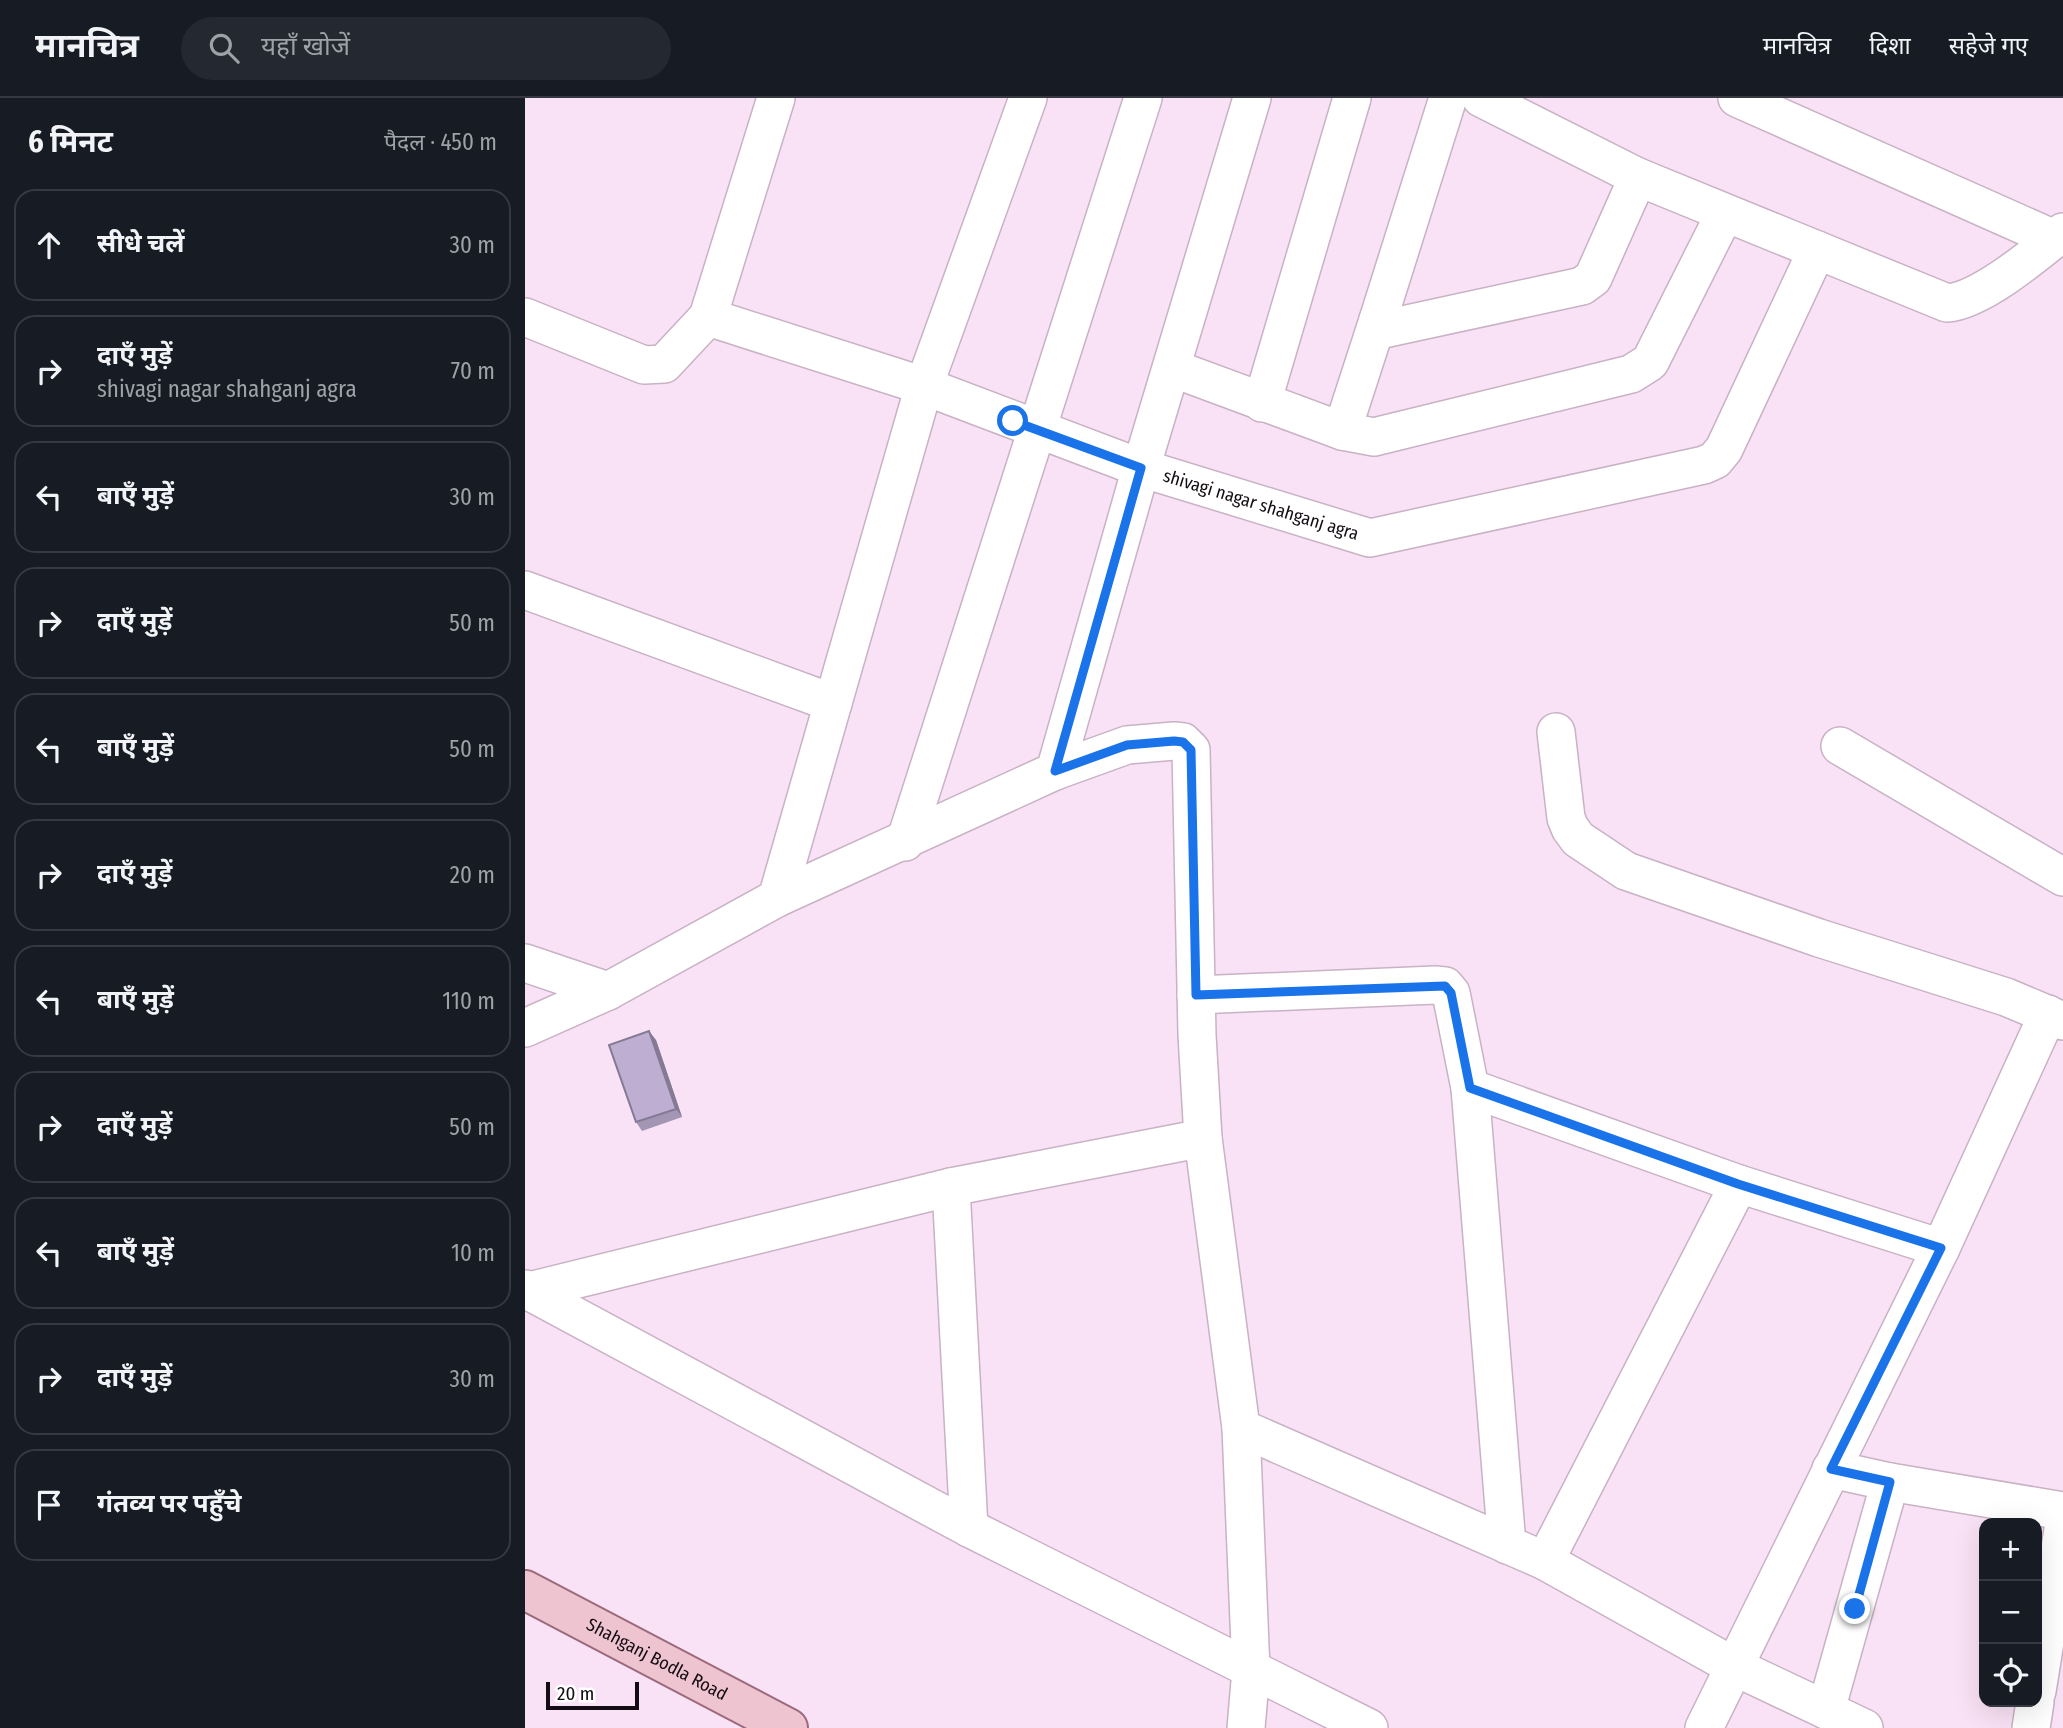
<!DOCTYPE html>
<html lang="hi">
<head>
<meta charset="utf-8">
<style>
	:root { --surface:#171b24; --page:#242831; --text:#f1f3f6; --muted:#9ea1a6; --line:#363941 }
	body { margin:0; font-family:"Fira Sans Condensed","Noto Sans Devanagari",sans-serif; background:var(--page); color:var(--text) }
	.controls { position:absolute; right:21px; bottom:21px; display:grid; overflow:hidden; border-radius:14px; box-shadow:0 7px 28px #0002 }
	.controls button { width:63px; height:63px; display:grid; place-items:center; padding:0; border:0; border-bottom:2px solid var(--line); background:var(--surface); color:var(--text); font:35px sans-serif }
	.scale { position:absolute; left:21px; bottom:18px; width:93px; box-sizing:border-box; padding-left:7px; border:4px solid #130c12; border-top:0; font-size:19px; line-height:24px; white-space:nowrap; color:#130c12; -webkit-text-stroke:5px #fff; paint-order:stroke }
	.stop { position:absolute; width:21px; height:21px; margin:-16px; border:5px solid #1a73e8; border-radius:50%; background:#fff }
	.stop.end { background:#1a73e8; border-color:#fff; box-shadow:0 2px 7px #0008 }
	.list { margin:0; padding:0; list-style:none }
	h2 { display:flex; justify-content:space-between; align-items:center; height:91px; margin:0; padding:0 28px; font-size:30px }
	h2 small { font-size:23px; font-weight:400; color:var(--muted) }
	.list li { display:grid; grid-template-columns:46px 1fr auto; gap:21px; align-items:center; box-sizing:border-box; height:112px; margin:0 14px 14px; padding:0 14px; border:2px solid var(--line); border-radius:21px }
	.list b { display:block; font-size:26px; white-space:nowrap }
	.list p { margin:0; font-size:23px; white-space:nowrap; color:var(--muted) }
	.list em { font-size:23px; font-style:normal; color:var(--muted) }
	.icon { flex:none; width:38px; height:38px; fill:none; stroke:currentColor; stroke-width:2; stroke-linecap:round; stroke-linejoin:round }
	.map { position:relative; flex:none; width:1538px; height:1630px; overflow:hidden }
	header { display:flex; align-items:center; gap:42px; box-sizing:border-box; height:98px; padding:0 35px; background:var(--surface); border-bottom:2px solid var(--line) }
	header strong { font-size:33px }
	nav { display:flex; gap:38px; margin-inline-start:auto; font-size:24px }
	.search { width:490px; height:63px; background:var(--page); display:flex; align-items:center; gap:18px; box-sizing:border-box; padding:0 24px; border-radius:38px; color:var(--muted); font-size:26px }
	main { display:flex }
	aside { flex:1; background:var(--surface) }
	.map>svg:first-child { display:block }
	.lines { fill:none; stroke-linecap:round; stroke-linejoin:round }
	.minor-casing { stroke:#c8b2c4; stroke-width:40 }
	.primary-casing { stroke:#9b6a7b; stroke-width:42 }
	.minor { stroke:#fff; stroke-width:37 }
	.primary { stroke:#efc4d1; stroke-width:38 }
	.wall { fill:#a396b5 }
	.shaded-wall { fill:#857a93 }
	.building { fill:#beafd2; stroke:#857a93; stroke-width:2 }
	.route { stroke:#1a73e8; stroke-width:9 }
	.labels { text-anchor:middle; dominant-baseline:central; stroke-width:7; stroke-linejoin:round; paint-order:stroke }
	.street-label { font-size:18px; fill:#130c12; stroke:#fff }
</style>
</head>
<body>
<header>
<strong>मानचित्र</strong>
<div class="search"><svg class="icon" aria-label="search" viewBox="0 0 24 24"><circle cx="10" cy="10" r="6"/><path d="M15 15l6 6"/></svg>यहाँ खोजें</div>
<nav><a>मानचित्र</a><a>दिशा</a><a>सहेजे गए</a></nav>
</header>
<main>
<aside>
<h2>6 मिनट<small>पैदल · 450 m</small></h2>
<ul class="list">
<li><svg class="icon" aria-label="ahead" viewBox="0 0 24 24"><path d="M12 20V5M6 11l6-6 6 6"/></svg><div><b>सीधे चलें</b></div><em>30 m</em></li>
<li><svg class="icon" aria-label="right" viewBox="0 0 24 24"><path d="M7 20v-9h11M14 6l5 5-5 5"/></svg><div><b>दाएँ मुड़ें</b><p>shivagi nagar shahganj agra</p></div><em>70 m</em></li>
<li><svg class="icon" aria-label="left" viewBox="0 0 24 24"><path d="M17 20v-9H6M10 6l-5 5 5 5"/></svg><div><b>बाएँ मुड़ें</b></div><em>30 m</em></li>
<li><svg class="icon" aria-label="right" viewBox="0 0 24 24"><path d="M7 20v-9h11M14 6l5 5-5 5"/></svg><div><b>दाएँ मुड़ें</b></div><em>50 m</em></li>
<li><svg class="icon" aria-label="left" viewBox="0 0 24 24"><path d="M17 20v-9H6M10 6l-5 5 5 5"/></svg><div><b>बाएँ मुड़ें</b></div><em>50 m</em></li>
<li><svg class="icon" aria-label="right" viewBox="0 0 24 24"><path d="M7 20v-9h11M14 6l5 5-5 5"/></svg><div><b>दाएँ मुड़ें</b></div><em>20 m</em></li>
<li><svg class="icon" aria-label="left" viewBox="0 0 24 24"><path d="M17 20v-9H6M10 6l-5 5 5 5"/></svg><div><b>बाएँ मुड़ें</b></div><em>110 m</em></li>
<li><svg class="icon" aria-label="right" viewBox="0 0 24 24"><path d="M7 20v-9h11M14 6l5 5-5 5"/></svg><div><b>दाएँ मुड़ें</b></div><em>50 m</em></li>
<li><svg class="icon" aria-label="left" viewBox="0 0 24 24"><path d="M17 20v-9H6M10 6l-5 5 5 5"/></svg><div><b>बाएँ मुड़ें</b></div><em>10 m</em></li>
<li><svg class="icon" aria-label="right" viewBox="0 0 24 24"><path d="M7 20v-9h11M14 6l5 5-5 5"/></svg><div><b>दाएँ मुड़ें</b></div><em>30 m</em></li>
<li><svg class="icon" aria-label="arrive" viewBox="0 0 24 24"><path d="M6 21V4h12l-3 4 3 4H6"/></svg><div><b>गंतव्य पर पहुँचे</b></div></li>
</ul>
</aside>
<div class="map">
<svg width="1538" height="1630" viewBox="0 0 1538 1630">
	<rect width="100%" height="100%" fill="#f9e2f5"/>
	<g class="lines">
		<defs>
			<g id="minor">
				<path d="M923,0L853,222L854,227L859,231L1057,188L1068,180L1113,79"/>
				<path d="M956,0L1113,79L1292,152"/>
				<path d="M1212,0L1529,141"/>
				<path d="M0,219L119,267L139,266L183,219L399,288L616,370L727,0"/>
				<path d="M183,219L251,0"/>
				<path d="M647,270L817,333L849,339L1106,276L1125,264L1200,115"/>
				<path d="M737,305L827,0"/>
				<path d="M817,333L853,222"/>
				<path d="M0,492L308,605"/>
				<path d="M1031,634L1041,720L1045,730L1053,741L1101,773L1294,840L1481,899L1538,923"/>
				<path d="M1315,648L1538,779"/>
				<path d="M530,673L602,647L649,643L658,644L666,652L672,937L678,1040"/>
				<path d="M380,744L618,0"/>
				<path id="s1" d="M252,800L530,673L616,370L845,440L1179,367L1190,362L1199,351L1292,152L1422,205C1455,203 1511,156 1538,134"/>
				<path d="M0,865L83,893"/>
				<path d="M671,897L910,887L920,888L926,895L945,990L982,1447"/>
				<path d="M0,930L83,893L252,800L399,288L503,0"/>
				<path d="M945,990L1214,1086L1416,1150"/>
				<path d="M426,1089L444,1430"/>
				<path d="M0,1191L444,1430L844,1630"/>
				<path d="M4,1193L426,1089L678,1040L716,1330L1020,1463L1210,1569L1339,1630"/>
				<path d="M716,1330L726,1572L721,1630"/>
				<path d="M1306,1371L1365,1384L1538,1413"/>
				<path d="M1020,1463L1214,1086"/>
				<path d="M1512,1593L1538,1432"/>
				<path d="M1301,1612L1365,1384"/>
				<path d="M1179,1630L1416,1150L1523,916"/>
				<path d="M1506,1630L1510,1604"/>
			</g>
			<g id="primary">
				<path id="s2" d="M0,1492L263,1630"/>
			</g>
		</defs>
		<use href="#minor" class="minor-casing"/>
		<use href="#primary" class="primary-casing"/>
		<use href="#minor" class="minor"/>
		<use href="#primary" class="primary"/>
	</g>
	<path class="wall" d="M131,942L157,1019L117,1033L111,1024Z"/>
	<path class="shaded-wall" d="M124,933L131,942L157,1019L151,1011Z"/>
	<path class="building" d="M124,933L151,1011L111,1024L84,947Z"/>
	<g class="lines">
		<path class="route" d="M488,323L616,370L530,673L602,647L649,643L658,644L666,652L671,897L920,888L926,895L945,990L1213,1086L1416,1150L1306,1371L1365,1384L1330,1511"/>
	</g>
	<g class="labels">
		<g class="street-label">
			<text stroke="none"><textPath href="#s1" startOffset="746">shivagi nagar shahganj agra</textPath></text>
			<text stroke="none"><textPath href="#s2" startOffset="149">Shahganj Bodla Road</textPath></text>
		</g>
	</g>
</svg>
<div class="controls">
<button>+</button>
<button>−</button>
<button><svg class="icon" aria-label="locate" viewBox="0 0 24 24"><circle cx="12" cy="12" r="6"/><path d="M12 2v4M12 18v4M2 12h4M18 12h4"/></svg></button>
</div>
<div class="scale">20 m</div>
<div class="stop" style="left:488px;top:323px"></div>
<div class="stop end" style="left:1330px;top:1511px"></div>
</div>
</main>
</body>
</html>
